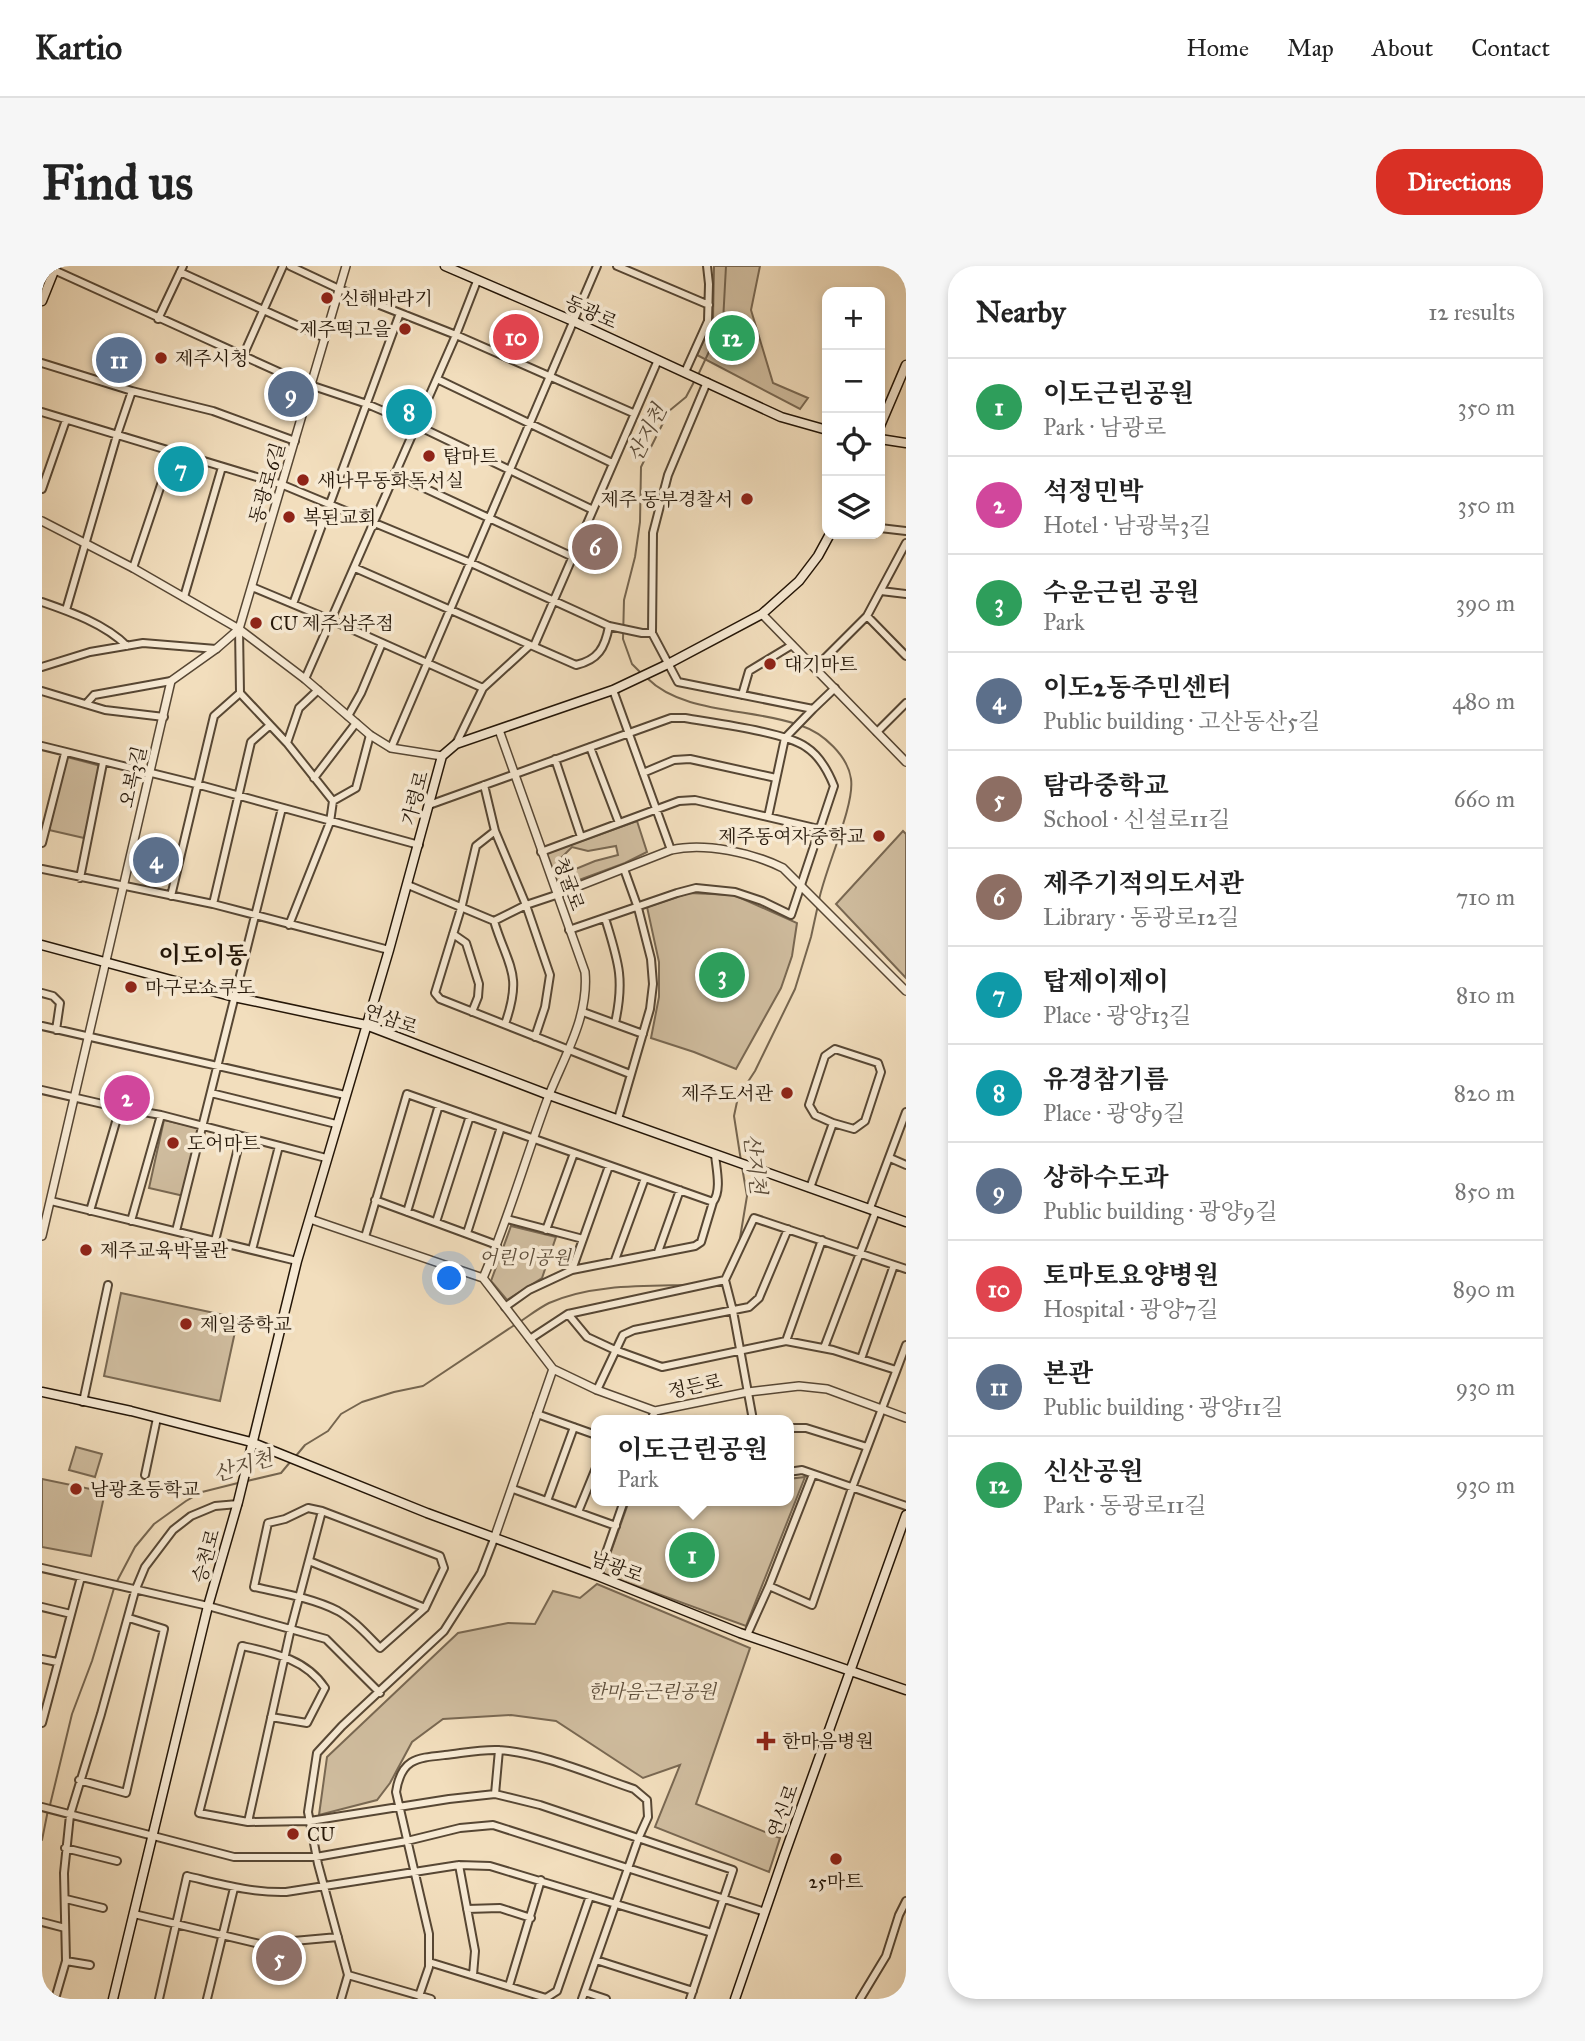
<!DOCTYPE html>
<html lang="en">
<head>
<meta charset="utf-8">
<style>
	:root { --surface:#fff; --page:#f6f6f6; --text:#222; --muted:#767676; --line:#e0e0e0; --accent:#d93025 }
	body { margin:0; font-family:"IM FELL Great Primer","Noto Serif KR",serif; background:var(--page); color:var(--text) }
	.controls { position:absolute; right:21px; top:21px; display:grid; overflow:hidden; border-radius:14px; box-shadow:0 4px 10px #0003 }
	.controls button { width:63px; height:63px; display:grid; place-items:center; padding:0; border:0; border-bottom:2px solid var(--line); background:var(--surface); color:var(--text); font:35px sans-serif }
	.you { position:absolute; left:408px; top:1013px; width:24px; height:24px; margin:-18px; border:5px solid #fff; border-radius:50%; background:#1a73e8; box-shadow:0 0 0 10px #1a73e833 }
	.badge { display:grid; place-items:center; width:46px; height:46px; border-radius:50%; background:var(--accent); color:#fff; font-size:23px; font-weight:700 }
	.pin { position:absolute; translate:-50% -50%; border:4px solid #fff; box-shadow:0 2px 7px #0006 }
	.popup { position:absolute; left:549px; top:1149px; width:203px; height:91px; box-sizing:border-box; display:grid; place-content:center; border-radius:14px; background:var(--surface); filter:drop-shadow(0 2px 5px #0005); font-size:23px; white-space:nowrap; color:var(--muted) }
	.popup b { font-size:26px; color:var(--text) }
	.popup::after { content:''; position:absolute; left:50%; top:100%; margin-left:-14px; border:14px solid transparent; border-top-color:var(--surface) }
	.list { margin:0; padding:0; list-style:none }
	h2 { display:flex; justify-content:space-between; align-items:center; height:91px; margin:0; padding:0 28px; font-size:30px }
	h2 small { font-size:23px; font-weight:400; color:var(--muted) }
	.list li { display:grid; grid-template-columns:46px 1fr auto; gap:21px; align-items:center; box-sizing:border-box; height:98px; padding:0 28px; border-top:2px solid var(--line) }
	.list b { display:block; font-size:26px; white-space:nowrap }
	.list p { margin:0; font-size:23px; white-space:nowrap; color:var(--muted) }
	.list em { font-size:23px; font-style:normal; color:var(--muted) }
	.icon { flex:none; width:38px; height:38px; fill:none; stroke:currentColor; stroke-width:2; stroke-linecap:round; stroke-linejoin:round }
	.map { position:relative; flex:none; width:864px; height:1733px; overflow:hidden; border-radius:28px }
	header { display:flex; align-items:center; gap:42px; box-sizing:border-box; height:98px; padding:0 35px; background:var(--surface); border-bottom:2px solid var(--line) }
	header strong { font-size:33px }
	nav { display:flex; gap:38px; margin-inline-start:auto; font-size:24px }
	.intro { display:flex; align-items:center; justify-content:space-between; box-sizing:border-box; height:168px; padding:0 42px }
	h1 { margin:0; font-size:49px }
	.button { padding:18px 32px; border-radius:28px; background:var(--accent); color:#fff; font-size:24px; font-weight:700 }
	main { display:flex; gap:42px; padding:0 42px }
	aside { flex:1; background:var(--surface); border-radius:28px; box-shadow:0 4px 10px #0003 }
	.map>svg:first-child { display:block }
	.green { fill:#cfbc9e; stroke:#796852; stroke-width:2; fill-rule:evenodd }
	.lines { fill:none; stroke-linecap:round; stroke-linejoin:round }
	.stream { stroke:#75654f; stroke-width:2 }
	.minor-casing { stroke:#574734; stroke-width:10 }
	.tertiary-casing { stroke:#574734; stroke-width:10 }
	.secondary-casing { stroke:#231507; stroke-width:11 }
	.minor { stroke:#f7ead4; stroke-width:6 }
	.tertiary { stroke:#f7ead4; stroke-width:7 }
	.secondary { stroke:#f7ead4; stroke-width:8 }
	.poi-dot { fill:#8f2418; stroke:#f7ead4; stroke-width:2.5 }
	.labels { text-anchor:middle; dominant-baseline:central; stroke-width:7; stroke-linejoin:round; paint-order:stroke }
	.poi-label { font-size:19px; fill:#231507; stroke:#f7ead4; text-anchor:start }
	.street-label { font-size:19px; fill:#231507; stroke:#f7ead4 }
	.park-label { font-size:19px; font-style:italic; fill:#5f4f3c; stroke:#f7ead4 }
	.water-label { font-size:21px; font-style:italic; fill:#5a4a37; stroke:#f7ead4 }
	.quarter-label { font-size:23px; font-weight:bold; fill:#231507; stroke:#f7ead4 }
</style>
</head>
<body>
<header>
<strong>Kartio</strong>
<nav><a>Home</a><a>Map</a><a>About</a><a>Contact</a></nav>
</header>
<div class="intro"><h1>Find us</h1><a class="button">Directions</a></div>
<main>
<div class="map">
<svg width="864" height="1733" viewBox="0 0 864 1733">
	<rect width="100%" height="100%" fill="#f2debd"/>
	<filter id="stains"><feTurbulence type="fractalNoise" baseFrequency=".00286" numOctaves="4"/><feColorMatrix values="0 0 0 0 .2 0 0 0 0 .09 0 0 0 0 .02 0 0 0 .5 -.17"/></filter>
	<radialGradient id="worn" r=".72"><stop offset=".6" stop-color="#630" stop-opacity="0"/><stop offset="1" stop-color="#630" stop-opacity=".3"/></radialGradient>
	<path class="green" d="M672,0H718L709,44L731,117L766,132L758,143L655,89L671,55Z
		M25,491L59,500L42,572L7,564Z
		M595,555L605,586L583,597L521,620L515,621L503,588ZM574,580L576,589L553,595L524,607L518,593L530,581L546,585Z
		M861,565L864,568V712L794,638Z
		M647,627L692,629L755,657L750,690L739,722L694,803L652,786L609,772L617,731V696L605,641Z
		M122,854L157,862L142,930L107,922Z
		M469,960L514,971L500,1012L465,1034L449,1015Z
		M79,1027L196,1052L178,1135L62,1110Z
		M34,1181L60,1188L53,1211L27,1204Z
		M763,1211L704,1360L561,1308L587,1235H746V1213Z
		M0,1213L63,1226L49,1290L0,1281Z
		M555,1318L708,1382L654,1538L738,1572L727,1606L613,1561L638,1499L601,1512L514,1455L469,1449L401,1453L370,1476L348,1517L335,1534L277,1549L285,1491L416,1367L466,1357L493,1358L511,1325L538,1332Z"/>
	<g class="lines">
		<path class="stream" d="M656,109L681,56L684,0
			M598,406L590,398L581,373L582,334L593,291L598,256L599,201L627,145L644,131L653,114
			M605,412C641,448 708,442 754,458
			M760,460C781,467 806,490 809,513C813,539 783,603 777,634
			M699,895L692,850L696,831L713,805L753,723L769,671L776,639
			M697,978L705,930L700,901
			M479,1055C488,1049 497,1042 507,1037C549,1018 603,1020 648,1019
			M253,1191L263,1179L286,1165L299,1148L320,1136L352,1126L381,1120L474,1058
			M205,1215L239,1207L249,1195
			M8,1539L30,1448L50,1395L73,1319L93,1281L112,1258L144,1235L160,1226L196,1217
			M0,1574L6,1544"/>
		<defs>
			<path id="minor" d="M248,0L297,23L414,69L591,147
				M575,0L667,39
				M12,4L259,116L325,138L374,159L551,244
				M138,6L283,72
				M116,53L141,0
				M201,90L241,0
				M0,97L90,125L171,145L253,175
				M643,106L666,55L667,18L665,0
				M395,113L570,197
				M665,116L626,209L611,267L610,367L636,416L771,443L793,422
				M0,146L241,219L429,297L567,360L600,367H610
				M352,208L531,291
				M0,223L24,154
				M838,262L864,265
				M91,302L130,186
				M313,302L534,399C556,394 563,382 567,360
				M210,321L289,354L441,422
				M839,325L864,328
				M142,331L180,201
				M0,336C29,346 63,358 85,380
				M251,338L358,47
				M24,344L75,169L90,125
				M825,350L864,390
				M492,380L616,94
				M0,401L48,386L101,377L174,383
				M773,402L825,350L864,277
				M263,413L414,69L435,15
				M571,424L629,584
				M0,425L63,444L122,451
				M198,427L245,477L291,535L314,522L328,469
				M700,429L707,405L750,379
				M44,438L52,429L129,415
				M306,450L319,427L340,377
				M835,466L864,437
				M245,477L257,442L276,424
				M414,478L441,422L488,379
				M0,480L154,518L377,579
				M548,481L577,557
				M349,482L555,0
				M513,493L539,571
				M601,507L632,494L648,493L734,512
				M272,512L314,457
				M442,519L453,565L484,639L508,709L503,741L493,771
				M387,539L629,452H643C671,457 743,466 764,481C778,490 786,505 792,520L749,649L720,635L693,626L654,622L635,627L527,664
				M726,551L743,472L771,443
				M453,565L434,580L420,639L393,727L398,733L588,808
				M0,577L23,487
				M499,586L637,535L653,534L777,563
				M0,603L171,638L347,684
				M38,612L61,497
				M366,619L452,655C466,701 481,707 463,758
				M129,630L172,450L198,427L197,363
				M171,638L209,476L227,460
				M563,652C576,695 583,712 573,757
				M452,655L484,639L514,629
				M247,659L288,556L291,535
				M411,668L424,677L437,718L436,731L430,746
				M0,727L11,730L18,737L14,764
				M541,746L601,768
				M0,760L303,829
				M0,824L78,842L119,849L284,892
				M169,827L294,858
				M576,853L608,743L611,718L609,693L596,642L582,603
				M848,892L864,899
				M768,922L791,857L812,863L823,855L839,806L836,797L793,783L783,790L767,839L773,849L791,857
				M333,934L455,979
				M9,935L255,995
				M671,936C680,924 674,902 673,888
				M828,942L864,846
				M48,945L78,842
				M365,946L397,839
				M465,953L541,973
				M89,955L119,849
				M394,956L428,850
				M504,964L532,887
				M134,965L240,542
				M425,967L459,861
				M323,971L365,828L671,936L659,976L653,980L530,1004L487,1024L463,1041
				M173,975L199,870
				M210,984L237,880
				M616,986L638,924
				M573,994L603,912
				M530,1004L567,900
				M683,1014L691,1045L711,1154
				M526,1048L545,1071L573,1084L620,1101L744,1075L791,1084L854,1104
				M488,1073L526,1048L683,1014L712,952L864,1003
				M744,1075L780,974
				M782,1082L834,945
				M819,1093L852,999
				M555,1124L581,1069L592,1064L707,1041L717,1032L746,963
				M41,1136L66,1019
				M495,1148L554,1169
				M609,1154L613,1145
				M746,1162H764L825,1181
				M746,1206L760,1204L864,1240
				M103,1209L115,1152
				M471,1223L574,1260
				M505,1235L532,1161
				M266,1242L280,1245L398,1290L402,1302L383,1342L338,1382C325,1369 312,1354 296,1345C271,1332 239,1327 212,1321L226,1257L243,1253Z
				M536,1246L554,1202
				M267,1295L383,1342
				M0,1302L166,1340L284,1373L338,1427
				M556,1310L582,1235
				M727,1320L771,1208
				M0,1341L29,1348
				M705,1369L727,1320L770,1339L810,1222L864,1079
				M0,1393L15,1396
				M229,1451L265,1457L283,1422C264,1393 232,1387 200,1380L157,1547L206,1556L268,1555L407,1533L453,1528L498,1539L691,1604L648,1733
				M0,1457L39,1311
				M37,1514L84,1527L122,1363L87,1352
				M453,1528L457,1484
				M0,1541L192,1591H274L365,1575L418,1562L451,1559L723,1646
				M206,1556L249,1362L280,1245
				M23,1582L75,1595
				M417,1599L433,1685L431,1709
				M24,1633L61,1642
				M425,1643L458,1642L489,1652
				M92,1648L218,1678L296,1671
				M0,1656L23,1662
				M554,1694L651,1725
				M24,1695L48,1699
				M387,1696L504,1732L515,1725L548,1630
				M306,1709L389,1733
				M467,1720L499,1614
				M543,1726L564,1733
				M377,1730L387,1701V1668L354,1526C359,1493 374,1492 403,1489C421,1487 440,1483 457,1484C501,1487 550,1509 592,1523L605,1534L606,1551L597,1571L540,1733
				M13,1733L24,1695L22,1607L28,1549L59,1448L93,1325L103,1301L131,1264L149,1250L173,1240L196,1238
				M117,1733L145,1610C179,1618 210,1627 244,1626L417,1599L448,1600L670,1667
				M165,1733L192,1622
				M299,1733L306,1709L276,1598L266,1546L275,1487L300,1460L402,1365L439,1307L452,1273
				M818,1733L844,1690L857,1649L864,1635"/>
			<path id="tertiary" d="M0,255L91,302L197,363L263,413L328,469L349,482L400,490
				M720,348L864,496
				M457,464L543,706C547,750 523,789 507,829C484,890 467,952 441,1012L511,1103L555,1124L613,1145L706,1126L757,1120L785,1123L864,1152
				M514,629L629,584C663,576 711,587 741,602L864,725
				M268,953L441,1012
				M0,970L129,415L174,383L197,363L304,0
				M452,1273L511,1103"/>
			<path id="secondary" d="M403,0L531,55L739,151L785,164
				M0,35L14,0
				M838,160L864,99
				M838,173L864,177
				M0,679L192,731L324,759L507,829L864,956
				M0,1126L89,1145L209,1176L385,1247L556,1310L698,1367L864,1424
				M71,1733L166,1340L196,1236L255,995L347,684L400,490L414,478L571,424L626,398L720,348L757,315L776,290L788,268
				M693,1733L742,1590L864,1249"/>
		</defs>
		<use href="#minor" class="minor-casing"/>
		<use href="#tertiary" class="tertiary-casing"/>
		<use href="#secondary" class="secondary-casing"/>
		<use href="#minor" class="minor"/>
		<use href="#tertiary" class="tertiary"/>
		<use href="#secondary" class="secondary"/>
	</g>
	<g class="poi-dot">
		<circle cx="285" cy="32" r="7"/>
		<circle cx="363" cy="63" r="7"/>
		<circle cx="119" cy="92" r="7"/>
		<circle cx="387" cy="190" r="7"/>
		<circle cx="261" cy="214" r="7"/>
		<circle cx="705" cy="233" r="7"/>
		<circle cx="247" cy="251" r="7"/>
		<circle cx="214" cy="357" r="7"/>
		<circle cx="728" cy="398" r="7"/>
		<circle cx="837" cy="570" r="7"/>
		<circle cx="89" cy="721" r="7"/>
		<circle cx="745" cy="827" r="7"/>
		<circle cx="131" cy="877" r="7"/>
		<circle cx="44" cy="984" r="7"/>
		<circle cx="144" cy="1058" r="7"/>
		<circle cx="34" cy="1223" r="7"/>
		<path d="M720.5 1464.5h7v7h7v7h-7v7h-7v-7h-7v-7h7z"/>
		<circle cx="251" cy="1568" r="7"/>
		<circle cx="794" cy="1593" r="7"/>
	</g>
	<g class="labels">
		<g class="poi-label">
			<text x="299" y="32">신해바라기</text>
			<text x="349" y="63" text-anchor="end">제주떡고을</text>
			<text x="133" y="92">제주시청</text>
			<text x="401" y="190">탑마트</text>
			<text x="275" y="214">새나무동화독서실</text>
			<text x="691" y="233" text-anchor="end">제주 동부경찰서</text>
			<text x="261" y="251">복된교회</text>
			<text x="228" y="357">CU 제주삼주점</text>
			<text x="742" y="398">대기마트</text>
			<text x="823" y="570" text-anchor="end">제주동여자중학교</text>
			<text x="103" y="721">마구로쇼쿠도</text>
			<text x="731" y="827" text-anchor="end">제주도서관</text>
			<text x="145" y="877">도어마트</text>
			<text x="58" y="984">제주교육박물관</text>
			<text x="158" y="1058">제일중학교</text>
			<text x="48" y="1223">남광초등학교</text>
			<text x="740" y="1475">한마음병원</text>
			<text x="265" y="1568">CU</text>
			<text x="794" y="1615" text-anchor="middle">25마트</text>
		</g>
		<g class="street-label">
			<text transform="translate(549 46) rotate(24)">동광로</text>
			<text transform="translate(225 217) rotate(-74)">동광로6길</text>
			<text transform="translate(91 511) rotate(-77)">오복3길</text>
			<text transform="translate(373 532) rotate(-75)">가령로</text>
			<text transform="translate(527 618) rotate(70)">청귤로</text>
			<text transform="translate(349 753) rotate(19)">연삼로</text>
			<text transform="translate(653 1120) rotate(-12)">정든로</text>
			<text transform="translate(164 1290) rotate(-74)">승천로</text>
			<text transform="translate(575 1301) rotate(21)">남광로</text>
			<text transform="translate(741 1545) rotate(-70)">연신로</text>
		</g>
		<g class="park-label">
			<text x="483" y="991">어린이공원</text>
			<text x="610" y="1425">한마음근린공원</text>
		</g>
		<g class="water-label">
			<text transform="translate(605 167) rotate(-63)">산지천</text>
			<text transform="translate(713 898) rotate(83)">산지천</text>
			<text transform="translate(201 1200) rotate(-17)">산지천</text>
		</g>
		<g class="quarter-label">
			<text x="161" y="689">이도이동</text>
		</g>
	</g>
	<rect width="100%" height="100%" filter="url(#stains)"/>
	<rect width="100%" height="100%" fill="url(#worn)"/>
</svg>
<div class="controls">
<button>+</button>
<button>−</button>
<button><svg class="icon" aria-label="locate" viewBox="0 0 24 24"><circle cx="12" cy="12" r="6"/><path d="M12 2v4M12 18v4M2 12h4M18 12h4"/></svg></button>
<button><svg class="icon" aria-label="layers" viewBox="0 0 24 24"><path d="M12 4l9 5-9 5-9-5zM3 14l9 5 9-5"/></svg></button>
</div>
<div class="you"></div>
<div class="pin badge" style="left:650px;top:1289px;background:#2e9e5b">1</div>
<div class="popup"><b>이도근린공원</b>Park</div>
<div class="pin badge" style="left:85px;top:832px;background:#d1479c">2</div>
<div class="pin badge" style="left:680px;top:709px;background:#2e9e5b">3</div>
<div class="pin badge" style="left:114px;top:594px;background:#5c6f8a">4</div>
<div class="pin badge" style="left:237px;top:1692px;background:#8d6e63">5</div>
<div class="pin badge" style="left:553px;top:281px;background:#8d6e63">6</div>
<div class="pin badge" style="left:139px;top:203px;background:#0f9aa8">7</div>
<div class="pin badge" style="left:367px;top:146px;background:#0f9aa8">8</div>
<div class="pin badge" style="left:249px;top:128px;background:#5c6f8a">9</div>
<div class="pin badge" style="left:474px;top:71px;background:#e0444e">10</div>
<div class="pin badge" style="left:77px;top:94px;background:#5c6f8a">11</div>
<div class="pin badge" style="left:690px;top:72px;background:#2e9e5b">12</div>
</div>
<aside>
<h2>Nearby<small>12 results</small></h2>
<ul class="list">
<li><span class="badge" style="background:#2e9e5b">1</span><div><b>이도근린공원</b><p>Park · 남광로</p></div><em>350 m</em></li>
<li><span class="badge" style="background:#d1479c">2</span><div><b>석정민박</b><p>Hotel · 남광북3길</p></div><em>350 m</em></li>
<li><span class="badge" style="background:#2e9e5b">3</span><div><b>수운근린 공원</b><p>Park</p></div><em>390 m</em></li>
<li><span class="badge" style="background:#5c6f8a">4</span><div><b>이도2동주민센터</b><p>Public building · 고산동산5길</p></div><em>480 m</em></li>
<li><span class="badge" style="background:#8d6e63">5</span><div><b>탐라중학교</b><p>School · 신설로11길</p></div><em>660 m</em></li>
<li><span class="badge" style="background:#8d6e63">6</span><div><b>제주기적의도서관</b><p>Library · 동광로12길</p></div><em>710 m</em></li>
<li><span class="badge" style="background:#0f9aa8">7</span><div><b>탑제이제이</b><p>Place · 광양13길</p></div><em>810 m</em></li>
<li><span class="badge" style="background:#0f9aa8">8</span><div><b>유경참기름</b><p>Place · 광양9길</p></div><em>820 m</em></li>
<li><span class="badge" style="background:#5c6f8a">9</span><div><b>상하수도과</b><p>Public building · 광양9길</p></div><em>850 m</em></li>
<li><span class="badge" style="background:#e0444e">10</span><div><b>토마토요양병원</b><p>Hospital · 광양7길</p></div><em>890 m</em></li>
<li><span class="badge" style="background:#5c6f8a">11</span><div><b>본관</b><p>Public building · 광양11길</p></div><em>930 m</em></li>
<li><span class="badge" style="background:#2e9e5b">12</span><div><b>신산공원</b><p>Park · 동광로11길</p></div><em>930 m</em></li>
</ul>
</aside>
</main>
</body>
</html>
